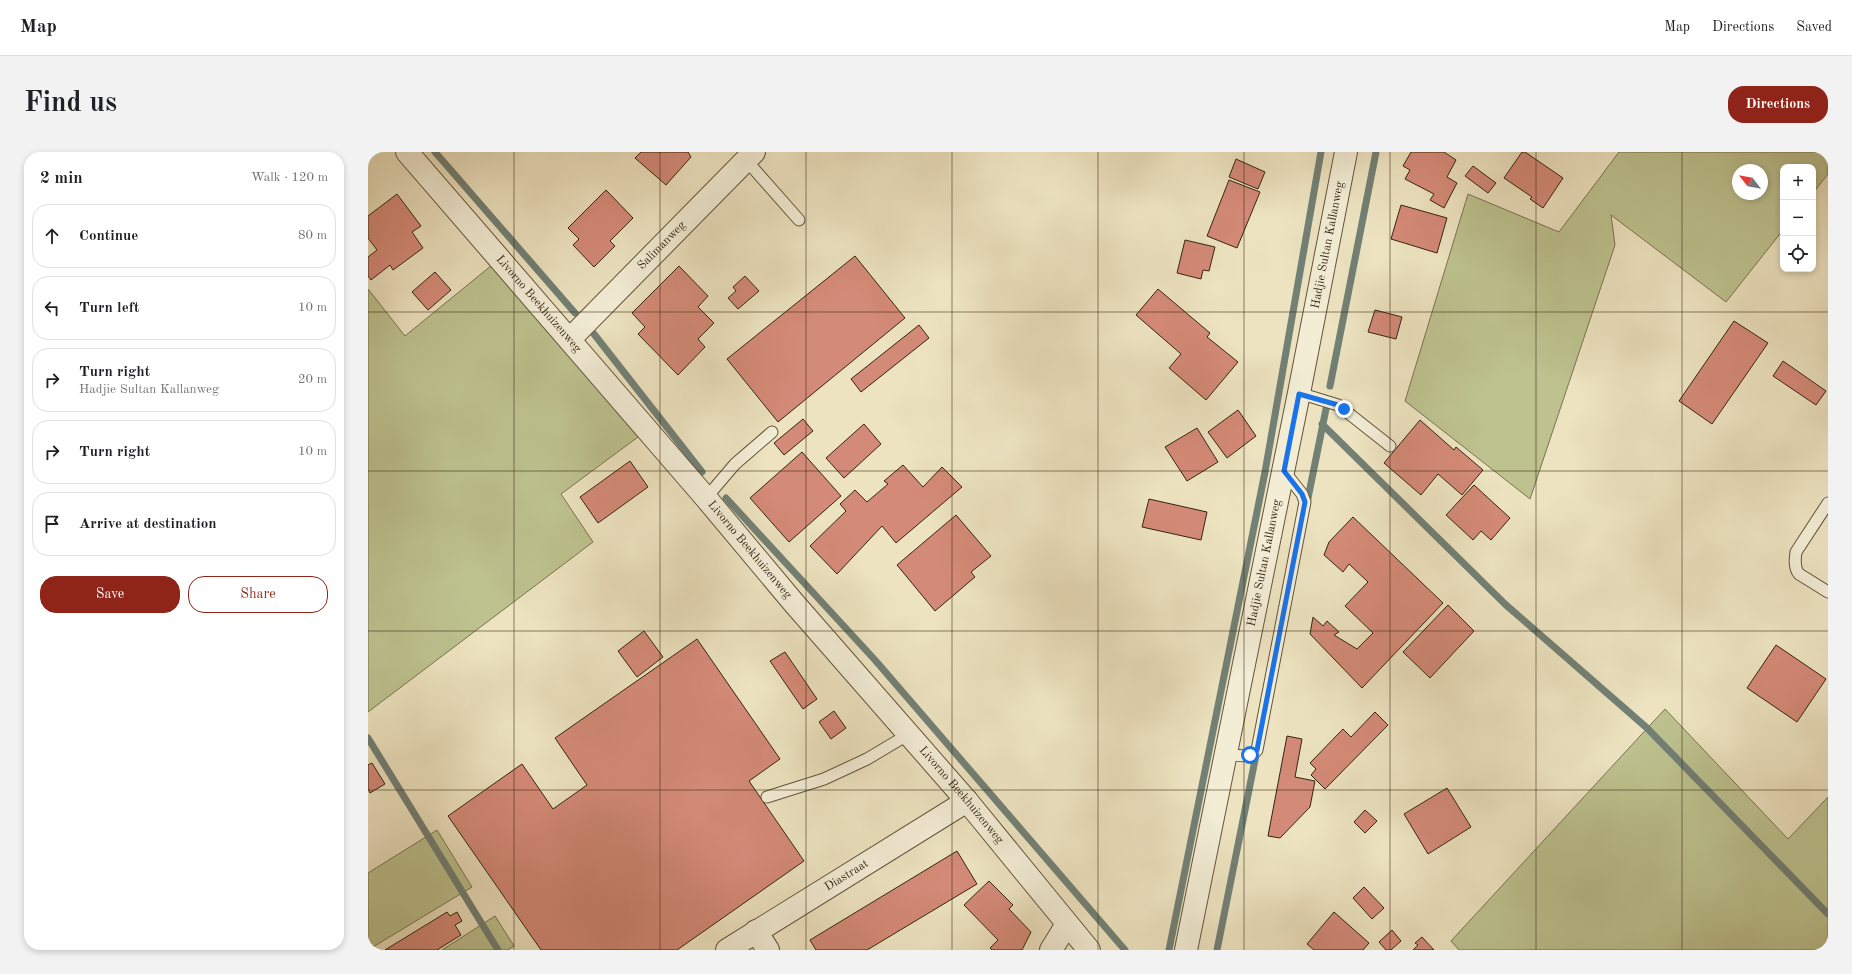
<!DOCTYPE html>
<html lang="en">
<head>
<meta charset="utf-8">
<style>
	:root { --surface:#fff; --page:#f2f2f2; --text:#202124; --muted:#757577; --line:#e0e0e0; --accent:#8f2418 }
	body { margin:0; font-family:"Old Standard TT",serif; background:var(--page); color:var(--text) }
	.controls { position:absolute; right:12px; top:12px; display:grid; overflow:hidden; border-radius:8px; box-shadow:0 2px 6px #0003 }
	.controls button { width:36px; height:36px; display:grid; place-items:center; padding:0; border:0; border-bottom:1px solid var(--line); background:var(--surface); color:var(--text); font:20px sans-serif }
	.compass { position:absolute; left:1364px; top:12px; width:36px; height:36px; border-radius:50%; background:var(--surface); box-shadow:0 2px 6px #0003; rotate:301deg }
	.stop { position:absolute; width:12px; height:12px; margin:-9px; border:3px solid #1a73e8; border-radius:50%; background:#fff }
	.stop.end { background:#1a73e8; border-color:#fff; box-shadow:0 1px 4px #0008 }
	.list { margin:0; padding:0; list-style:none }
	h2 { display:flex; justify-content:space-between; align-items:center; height:52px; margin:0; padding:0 16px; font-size:17px }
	h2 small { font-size:13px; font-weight:400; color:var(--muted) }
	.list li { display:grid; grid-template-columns:26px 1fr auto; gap:12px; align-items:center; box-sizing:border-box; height:64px; margin:0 8px 8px; padding:0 8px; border:1px solid var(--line); border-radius:16px }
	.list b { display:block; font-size:15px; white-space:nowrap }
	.list p { margin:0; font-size:13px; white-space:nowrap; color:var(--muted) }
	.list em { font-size:13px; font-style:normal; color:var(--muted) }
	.actions { display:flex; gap:8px; padding:12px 16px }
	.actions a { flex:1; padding:9px 0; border:1px solid var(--accent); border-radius:16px; text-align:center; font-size:14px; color:var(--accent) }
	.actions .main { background:var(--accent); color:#fff }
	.icon { flex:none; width:22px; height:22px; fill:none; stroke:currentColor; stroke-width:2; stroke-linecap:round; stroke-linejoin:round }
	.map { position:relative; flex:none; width:1460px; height:798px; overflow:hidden; border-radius:16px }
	header { display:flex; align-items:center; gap:24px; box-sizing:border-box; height:56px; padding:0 20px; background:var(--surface); border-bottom:1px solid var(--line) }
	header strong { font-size:19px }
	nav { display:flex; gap:22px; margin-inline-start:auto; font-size:14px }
	.intro { display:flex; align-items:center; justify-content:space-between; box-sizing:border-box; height:96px; padding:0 24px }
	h1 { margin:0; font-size:28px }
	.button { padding:10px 18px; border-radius:16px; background:var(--accent); color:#fff; font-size:14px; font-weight:700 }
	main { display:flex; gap:24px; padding:0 24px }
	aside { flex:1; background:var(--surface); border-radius:16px; box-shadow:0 2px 6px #0003 }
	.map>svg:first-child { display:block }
	.green { fill:#bdc28f; stroke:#79734f; fill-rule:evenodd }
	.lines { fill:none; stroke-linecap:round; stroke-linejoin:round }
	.stream { stroke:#728075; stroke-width:7 }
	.building { fill:#d48a78; stroke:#35240f }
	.service-casing { stroke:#63543b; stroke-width:13 }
	.minor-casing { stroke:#63543b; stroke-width:24 }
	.tertiary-casing { stroke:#63543b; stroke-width:24 }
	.service { stroke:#f3edd6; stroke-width:11 }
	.minor { stroke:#f3edd6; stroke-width:22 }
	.tertiary { stroke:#f3edd6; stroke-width:22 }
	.route { stroke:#1a73e8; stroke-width:5 }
	.grid { fill:none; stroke:#35240f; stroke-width:1; stroke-opacity:0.55 }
	.labels { text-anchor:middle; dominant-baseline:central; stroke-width:3; stroke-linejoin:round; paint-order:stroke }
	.street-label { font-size:12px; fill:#35240f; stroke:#f3edd6 }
</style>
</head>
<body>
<header>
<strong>Map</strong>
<nav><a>Map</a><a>Directions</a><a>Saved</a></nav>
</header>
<div class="intro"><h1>Find us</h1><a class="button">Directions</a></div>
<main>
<aside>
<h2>2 min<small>Walk · 120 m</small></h2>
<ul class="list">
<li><svg class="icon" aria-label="ahead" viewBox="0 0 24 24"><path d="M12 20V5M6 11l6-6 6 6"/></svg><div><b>Continue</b></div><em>80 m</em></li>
<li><svg class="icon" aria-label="left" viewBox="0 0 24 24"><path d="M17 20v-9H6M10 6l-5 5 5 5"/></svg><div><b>Turn left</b></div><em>10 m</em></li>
<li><svg class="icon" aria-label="right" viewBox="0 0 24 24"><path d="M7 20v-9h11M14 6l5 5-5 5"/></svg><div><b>Turn right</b><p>Hadjie Sultan Kallanweg</p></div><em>20 m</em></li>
<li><svg class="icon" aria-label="right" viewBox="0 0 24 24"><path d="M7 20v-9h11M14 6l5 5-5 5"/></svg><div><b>Turn right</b></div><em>10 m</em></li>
<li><svg class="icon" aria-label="arrive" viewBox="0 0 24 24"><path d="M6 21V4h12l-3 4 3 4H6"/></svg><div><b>Arrive at destination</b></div></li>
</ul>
<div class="actions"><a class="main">Save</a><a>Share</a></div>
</aside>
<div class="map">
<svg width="1460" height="798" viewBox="0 0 1460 798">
	<rect width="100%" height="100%" fill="#ede3c0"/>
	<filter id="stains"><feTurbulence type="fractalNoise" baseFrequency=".005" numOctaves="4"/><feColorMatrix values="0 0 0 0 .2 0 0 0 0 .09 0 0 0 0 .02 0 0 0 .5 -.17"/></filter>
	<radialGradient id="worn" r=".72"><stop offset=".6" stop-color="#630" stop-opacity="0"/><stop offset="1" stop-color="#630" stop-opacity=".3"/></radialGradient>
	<path class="green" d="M1251,0H1460V22L1445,41V15H1415V78L1358,150L1243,63L1247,93L1162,347L1037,249L1100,42L1191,80ZM1370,18H1394V42H1370Z
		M124,113L270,285L193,342L225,390L0,560V137L37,184Z
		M1297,557L1420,687L1460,645V798H1091L1083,789Z
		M69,678L104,735L0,798V721Z
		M127,764L146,794L140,798H74Z"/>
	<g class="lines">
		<path class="stream" d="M67,0L207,161
			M226,182L334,320
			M962,234L1008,0
			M954,272L1138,453L1279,576L1460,762
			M358,346L507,508L757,798
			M939,351L958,257
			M0,586L130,798
			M801,798L897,320L953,0
			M849,798L889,598"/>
	</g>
	<path class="building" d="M273,0H320L323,5L298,33L267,6Z
		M1043,0H1076L1088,8L1079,25L1089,31L1076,56L1062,48L1066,42L1037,27L1042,18L1035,14Z
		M1154,0H1157L1195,26L1175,56L1162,47L1164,45L1136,26Z
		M868,7L897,20L890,37L861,25Z
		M1105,14L1128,31L1120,41L1097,24Z
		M861,28L892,40L869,96L839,84Z
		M238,38L265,66L242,89L247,94L226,115L205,93L211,87L200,76Z
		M29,42L53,74L44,80L55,96L25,118L22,113L3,128L0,124V105L9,98L0,86V64Z
		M1033,53L1079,66L1069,101L1023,87Z
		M817,88L847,95L841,119L835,118L833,127L809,121Z
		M487,104L537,166L410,270L359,207Z
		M311,114L340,144L330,155L346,171L330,187L337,195L310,223L270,182L277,175L264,161Z
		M67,120L83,138L60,158L44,140Z
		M377,124L391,139L370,157L360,146L368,139L365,135Z
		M790,137L842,181L839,185L870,210L838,248L801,216L813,202L768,163Z
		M1007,158L1034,165L1028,187L1000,180Z
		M1366,169L1400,191L1344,272L1311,249Z
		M551,173L561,186L493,240L483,227Z
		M1415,209L1458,239L1448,253L1405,224Z
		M870,258L888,284L859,306L840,280Z
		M435,267L445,279L416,303L406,291Z
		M1052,268L1086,298L1088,295L1115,318L1094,343L1070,322L1053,343L1016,311Z
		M496,272L513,292L476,326L458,306Z
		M829,276L850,310L819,329L797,295Z
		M434,300L473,344L421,390L382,346Z
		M262,309L280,335L230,371L212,345Z
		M535,313L555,335L574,315L594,335L528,391L514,374L469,422L442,394L478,359L472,352L487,338L499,350L520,332L516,329Z
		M1106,333L1142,366L1123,388L1113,379L1105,388L1078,363Z
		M781,347L839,360L833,388L774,375Z
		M588,363L623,404L603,420L607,425L567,459L529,413Z
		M985,365L1075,451L994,536L942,482L945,465L955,474L959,469L971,480L966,483L989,497L1005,481L977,454L1000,430L981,412L975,420L956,403L961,390Z
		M1080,453L1106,479L1062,526L1035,500Z
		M276,479L295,505L269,525L250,499Z
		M329,487L412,607L381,629L436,709L309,798H173L80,664L154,612L185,657L219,633L187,586Z
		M1408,493L1458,527L1429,570L1379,536Z
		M417,500L449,547L435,557L402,509Z
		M466,559L478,576L463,587L451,570Z
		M1007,560L1020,573L957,637L943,623L948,617L942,611L975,577L983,585Z
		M919,584L934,587L927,625L947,629L942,655L912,686L900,684Z
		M4,611L17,632L2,641L0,637V613Z
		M1079,636L1103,675L1060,702L1036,662Z
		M997,658L1009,669L997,681L986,670Z
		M589,699L609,732L499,798H448L442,788Z
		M621,729L645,753L641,757L663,780L654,798H624L622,796L630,788L596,753Z
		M996,735L1016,756L1004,767L985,746Z
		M79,760L82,764L89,760L94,769L87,773L93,783L69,798H17Z
		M966,760L1001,791L995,798H946L939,792Z
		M1024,778L1033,789L1023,798H1018L1011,790Z
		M1054,785L1066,798H1045L1050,793L1047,791Z"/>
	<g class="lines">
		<defs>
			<path id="service" d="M378,8L431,68
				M931,241L970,253L1022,294
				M338,346L367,312L404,280
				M1460,351L1428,400C1427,407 1426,416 1431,422L1460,440
				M858,602C868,603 882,607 889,598L937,350L934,342L916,319
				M399,645L456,627L499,607L541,582"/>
			<g id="minor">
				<path id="s1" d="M39,0L338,346L425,450L599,649L721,798"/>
				<path id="s2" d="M202,187L386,0"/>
				<path d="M388,779L400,798"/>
				<path id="s3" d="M359,798L599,649"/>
				<path d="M683,798L699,772"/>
			</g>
			<g id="tertiary">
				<path id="s4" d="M818,798L931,241L978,0"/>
			</g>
		</defs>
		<use href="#service" class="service-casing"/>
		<use href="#minor" class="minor-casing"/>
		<use href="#tertiary" class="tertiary-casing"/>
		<use href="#service" class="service"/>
		<use href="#minor" class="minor"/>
		<use href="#tertiary" class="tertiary"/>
	</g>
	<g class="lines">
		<path class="route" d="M882,603L889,598L937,350L934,342L916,319L931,242L970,253L976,257"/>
	</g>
	<path class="grid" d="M146,0V798M292,0V798M438,0V798M584,0V798M730,0V798M876,0V798M1022,0V798M1168,0V798M1314,0V798M0,160H1460M0,319H1460M0,479H1460M0,638H1460"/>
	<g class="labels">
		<g class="street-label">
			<text stroke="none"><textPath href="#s4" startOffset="719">Hadjie Sultan Kallanweg</textPath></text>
			<text stroke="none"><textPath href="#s2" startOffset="131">Salimanweg</textPath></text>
			<text stroke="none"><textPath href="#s1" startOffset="201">Livorno Beekhuizenweg</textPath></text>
			<text stroke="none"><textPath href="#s1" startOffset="525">Livorno Beekhuizenweg</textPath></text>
			<text stroke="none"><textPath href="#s4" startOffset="395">Hadjie Sultan Kallanweg</textPath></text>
			<text stroke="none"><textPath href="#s1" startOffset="849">Livorno Beekhuizenweg</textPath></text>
			<text stroke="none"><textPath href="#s3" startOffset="141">Diastraat</textPath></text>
		</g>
	</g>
	<rect width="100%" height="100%" filter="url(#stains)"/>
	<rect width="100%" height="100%" fill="url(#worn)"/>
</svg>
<div class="controls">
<button>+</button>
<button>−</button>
<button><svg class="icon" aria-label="locate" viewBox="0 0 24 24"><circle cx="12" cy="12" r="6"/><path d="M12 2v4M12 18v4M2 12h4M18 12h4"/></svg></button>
</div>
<svg class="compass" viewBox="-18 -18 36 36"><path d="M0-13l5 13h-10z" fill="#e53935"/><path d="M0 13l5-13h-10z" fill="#757577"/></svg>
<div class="stop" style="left:882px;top:603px"></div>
<div class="stop end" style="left:976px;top:257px"></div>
</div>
</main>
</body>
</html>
